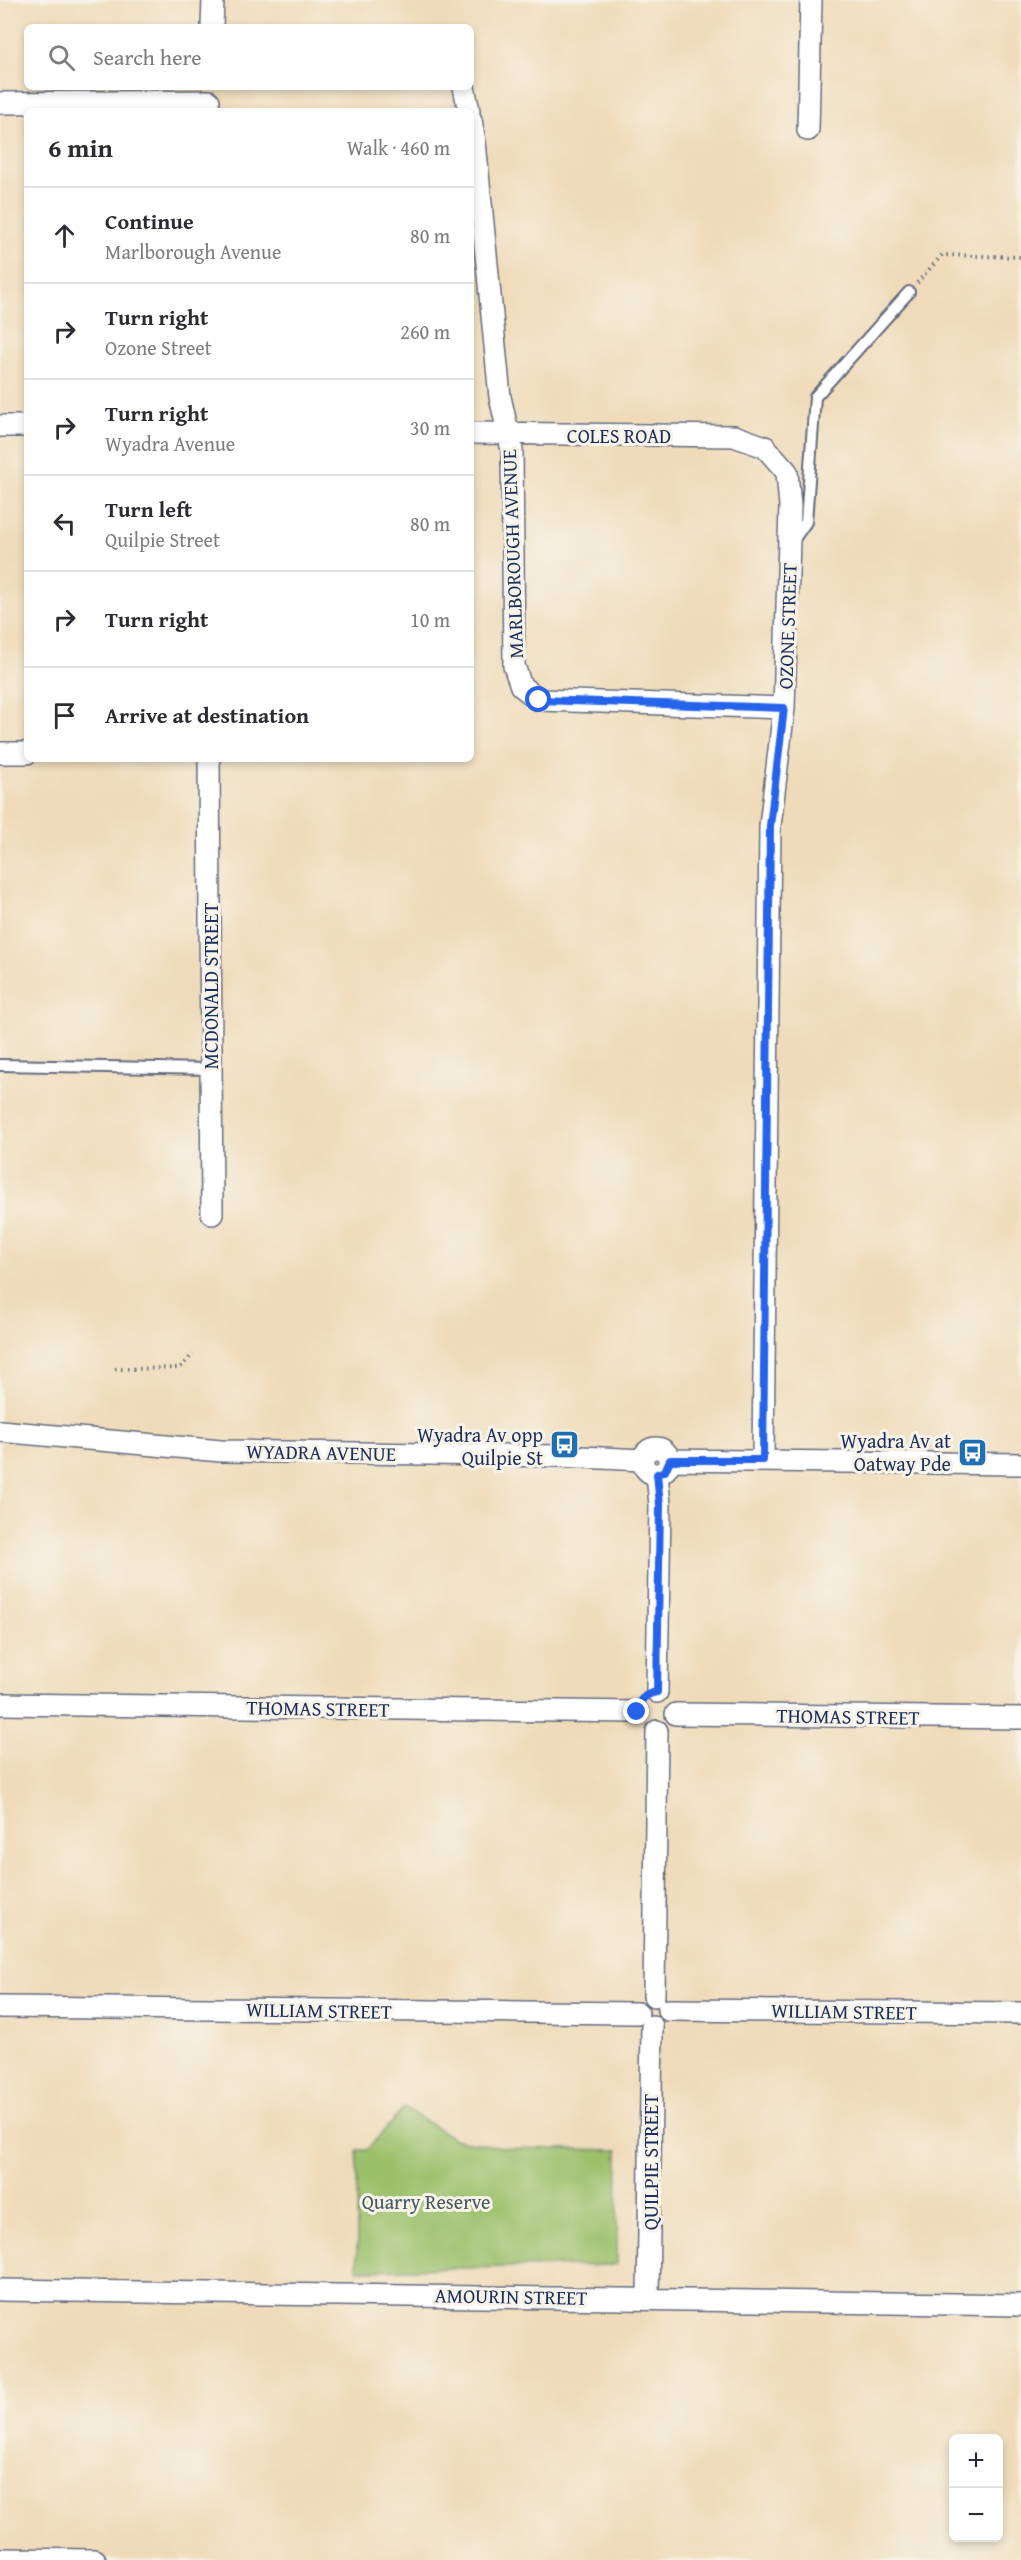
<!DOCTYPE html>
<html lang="en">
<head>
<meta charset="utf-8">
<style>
	:root { --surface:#fff; --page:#f2f2f3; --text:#2b2b33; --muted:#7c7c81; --line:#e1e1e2 }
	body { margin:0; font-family:"Gentium Book Plus",serif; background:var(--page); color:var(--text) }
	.controls { position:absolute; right:18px; bottom:18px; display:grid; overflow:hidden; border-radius:9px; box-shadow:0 3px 9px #0003 }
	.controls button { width:54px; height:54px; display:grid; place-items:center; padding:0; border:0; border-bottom:2px solid var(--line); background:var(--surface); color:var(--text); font:30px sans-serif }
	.stop { position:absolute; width:18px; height:18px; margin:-14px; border:4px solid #2563eb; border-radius:50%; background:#fff }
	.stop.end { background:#2563eb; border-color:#fff; box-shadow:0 2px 6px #0008 }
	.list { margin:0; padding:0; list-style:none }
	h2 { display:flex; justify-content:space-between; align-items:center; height:78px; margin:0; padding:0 24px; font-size:26px }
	h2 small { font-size:20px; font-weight:400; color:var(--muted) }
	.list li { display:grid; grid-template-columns:39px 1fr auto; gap:18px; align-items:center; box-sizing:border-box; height:96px; padding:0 24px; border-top:2px solid var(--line) }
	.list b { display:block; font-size:22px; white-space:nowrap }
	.list p { margin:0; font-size:20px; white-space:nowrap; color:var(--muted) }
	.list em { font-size:20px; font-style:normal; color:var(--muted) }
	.icon { flex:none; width:33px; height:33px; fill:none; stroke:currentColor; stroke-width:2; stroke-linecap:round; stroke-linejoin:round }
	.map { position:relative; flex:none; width:1021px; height:2560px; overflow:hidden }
	.search { position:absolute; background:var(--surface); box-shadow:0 3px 9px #0003; left:24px; top:24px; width:450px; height:66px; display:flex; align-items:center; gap:15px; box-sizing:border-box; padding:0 21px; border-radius:9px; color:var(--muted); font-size:22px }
	.panel { position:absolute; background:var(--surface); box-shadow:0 3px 9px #0003; left:24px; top:108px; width:450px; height:654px; border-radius:9px }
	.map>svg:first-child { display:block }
	.green { fill:#9bc06b; stroke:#5b7864; stroke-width:1.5 }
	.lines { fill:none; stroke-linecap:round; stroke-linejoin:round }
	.lane-casing { stroke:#656b7e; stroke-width:14 }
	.street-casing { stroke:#656b7e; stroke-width:24 }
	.path { stroke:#656b7e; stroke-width:4; stroke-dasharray:1.5 4.5; stroke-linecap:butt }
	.lane { stroke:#fff; stroke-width:10 }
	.street { stroke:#fff; stroke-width:21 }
	.route { stroke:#2563eb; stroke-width:8 }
	.labels { text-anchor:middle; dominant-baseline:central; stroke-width:6; stroke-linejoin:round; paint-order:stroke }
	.street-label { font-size:20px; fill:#1b2f5e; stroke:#f7f3e8 }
	.poi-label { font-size:20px; fill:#1b2f5e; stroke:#f7f3e8; text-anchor:end }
	.park-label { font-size:20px; fill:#415a62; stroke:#f7f3e8 }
</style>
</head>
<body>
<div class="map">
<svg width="1021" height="2560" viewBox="0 0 1021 2560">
	<rect width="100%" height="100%" fill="#f7f3e8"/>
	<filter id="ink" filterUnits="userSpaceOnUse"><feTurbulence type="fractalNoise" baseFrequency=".0167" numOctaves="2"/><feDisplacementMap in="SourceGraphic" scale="12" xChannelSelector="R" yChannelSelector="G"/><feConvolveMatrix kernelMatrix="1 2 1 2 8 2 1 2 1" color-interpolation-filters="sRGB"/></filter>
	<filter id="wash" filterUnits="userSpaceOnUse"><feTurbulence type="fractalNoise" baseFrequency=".008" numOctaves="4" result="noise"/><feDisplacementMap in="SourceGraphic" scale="24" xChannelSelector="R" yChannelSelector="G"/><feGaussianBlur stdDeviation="1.35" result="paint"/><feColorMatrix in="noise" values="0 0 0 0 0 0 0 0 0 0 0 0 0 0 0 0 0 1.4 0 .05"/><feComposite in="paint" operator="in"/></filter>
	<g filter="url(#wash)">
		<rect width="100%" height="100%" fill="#efdbb9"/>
		<path class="green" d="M404,2108L456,2140L510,2148L618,2150L617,2265L357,2270V2150H367Z"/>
	</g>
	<g filter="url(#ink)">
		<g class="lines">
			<defs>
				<path id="lane" d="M792,542L806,522L815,397L909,292
					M0,1065L210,1069"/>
				<path id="street" d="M212,27L213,0
					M464,87L469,111
					M0,103L209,101
					M471,120L475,142L500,397L512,450L514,666L521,686L539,700L784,708
					M808,130L811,0
					M0,426H27
					M471,433L734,436L765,447L787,472L790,506L784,708L770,826L763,1459
					M0,753H27
					M209,759L212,1214
					M0,1431L221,1451L560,1456L643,1460
					M643 1461a13 13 0 1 1 26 0a13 13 0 1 1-26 0Z
					M670,1460L1021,1464
					M657,1692L660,1505L657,1474
					M0,1704L637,1712
					M676,1714L1021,1718
					M654,1996L657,1731
					M0,2007L638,2013
					M668,2010L1021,2013
					M0,2290L1021,2305
					M648,2298L652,2026
					M0,2559L95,2560"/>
			</defs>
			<use href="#lane" class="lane-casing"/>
			<use href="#street" class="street-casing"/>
			<path class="path" d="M917,283L942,255L1021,257
				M115,1369L180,1368L193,1354"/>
			<use href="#lane" class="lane"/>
			<use href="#street" class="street"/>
		</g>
	</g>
	<g class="lines" filter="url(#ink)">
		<path class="route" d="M539,700L784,708L770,826L763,1460H670L665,1471L657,1474L660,1505L657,1692C645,1694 638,1700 637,1712"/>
	</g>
	<defs>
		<symbol id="bus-square" viewBox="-11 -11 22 22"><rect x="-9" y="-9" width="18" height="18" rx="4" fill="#1f6fb2" stroke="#f7f3e8"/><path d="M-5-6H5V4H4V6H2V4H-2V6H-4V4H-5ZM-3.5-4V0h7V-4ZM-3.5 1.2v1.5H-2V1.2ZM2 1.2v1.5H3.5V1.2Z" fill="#fff"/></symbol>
	</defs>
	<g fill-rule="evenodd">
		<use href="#bus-square" x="548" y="1428" width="33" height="33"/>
		<use href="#bus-square" x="956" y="1436" width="33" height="33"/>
	</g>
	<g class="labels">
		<g class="street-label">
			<text x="619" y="435">COLES ROAD</text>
			<text transform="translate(512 554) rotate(-92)">MARLBOROUGH AVENUE</text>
			<text transform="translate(787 626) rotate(-88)">OZONE STREET</text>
			<text transform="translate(210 986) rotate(-90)">MCDONALD STREET</text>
			<text transform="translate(321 1452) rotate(1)">WYADRA AVENUE</text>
			<text transform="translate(318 1708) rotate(1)">THOMAS STREET</text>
			<text transform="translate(848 1716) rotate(1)">THOMAS STREET</text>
			<text transform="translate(319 2010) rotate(1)">WILLIAM STREET</text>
			<text transform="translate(844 2011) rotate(1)">WILLIAM STREET</text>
			<text transform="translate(650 2162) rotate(-90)">QUILPIE STREET</text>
			<text transform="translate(511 2296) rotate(1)">AMOURIN STREET</text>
		</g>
		<g class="poi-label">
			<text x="543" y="1434">Wyadra Av opp<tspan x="543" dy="23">Quilpie St</tspan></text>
			<text x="951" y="1440">Wyadra Av at<tspan x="951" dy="23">Oatway Pde</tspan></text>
		</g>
		<g class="park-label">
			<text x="426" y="2201">Quarry Reserve</text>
		</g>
	</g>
</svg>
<div class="controls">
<button>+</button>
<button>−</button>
</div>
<div class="stop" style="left:539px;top:700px"></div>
<div class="stop end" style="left:637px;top:1712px"></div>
<div class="search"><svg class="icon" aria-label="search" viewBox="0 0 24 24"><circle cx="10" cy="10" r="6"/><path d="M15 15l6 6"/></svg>Search here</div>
<section class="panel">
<h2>6 min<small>Walk · 460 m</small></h2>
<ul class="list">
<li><svg class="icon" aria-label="ahead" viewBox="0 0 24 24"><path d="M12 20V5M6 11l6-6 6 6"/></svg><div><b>Continue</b><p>Marlborough Avenue</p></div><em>80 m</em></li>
<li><svg class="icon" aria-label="right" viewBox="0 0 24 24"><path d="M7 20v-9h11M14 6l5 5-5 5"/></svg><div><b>Turn right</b><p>Ozone Street</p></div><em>260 m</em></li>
<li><svg class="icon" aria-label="right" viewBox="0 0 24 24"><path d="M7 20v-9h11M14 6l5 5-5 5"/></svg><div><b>Turn right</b><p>Wyadra Avenue</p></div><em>30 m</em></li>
<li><svg class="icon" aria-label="left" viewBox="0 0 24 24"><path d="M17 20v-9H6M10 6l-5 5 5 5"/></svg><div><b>Turn left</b><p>Quilpie Street</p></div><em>80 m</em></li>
<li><svg class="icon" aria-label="right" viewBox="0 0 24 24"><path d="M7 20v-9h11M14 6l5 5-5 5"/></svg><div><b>Turn right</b></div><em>10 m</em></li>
<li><svg class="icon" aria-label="arrive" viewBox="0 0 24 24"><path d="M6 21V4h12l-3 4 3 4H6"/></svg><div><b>Arrive at destination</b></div></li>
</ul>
</section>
</div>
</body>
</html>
